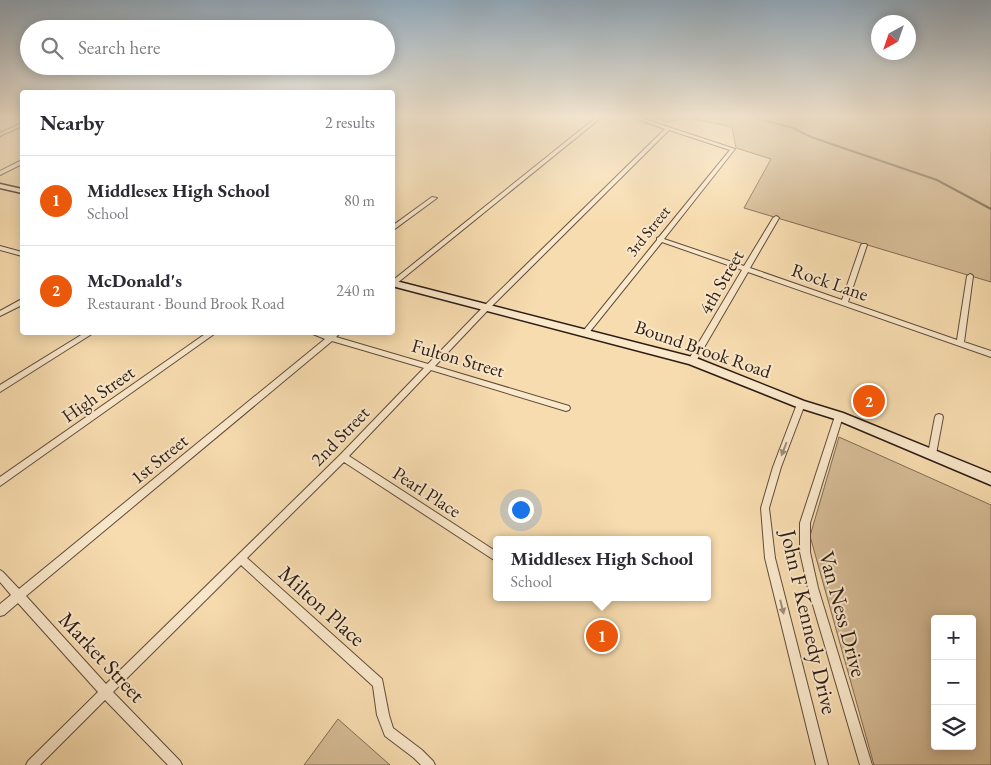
<!DOCTYPE html>
<html lang="en">
<head>
<meta charset="utf-8">
<style>
	:root { --surface:#fff; --page:#f2f2f3; --text:#2b2b33; --muted:#7c7c81; --line:#e1e1e2; --accent:#ea580c }
	body { margin:0; font-family:"EB Garamond",serif; background:var(--page); color:var(--text) }
	.controls { position:absolute; right:15px; bottom:15px; display:grid; overflow:hidden; border-radius:5px; box-shadow:0 2px 12px #0003 }
	.controls button { width:45px; height:45px; display:grid; place-items:center; padding:0; border:0; border-bottom:1px solid var(--line); background:var(--surface); color:var(--text); font:25px sans-serif }
	.compass { position:absolute; left:871px; top:15px; width:45px; height:45px; border-radius:50%; background:var(--surface); box-shadow:0 2px 12px #0003; rotate:220deg }
	.you { position:absolute; left:520px; top:509px; width:18px; height:18px; margin:-12px; border:4px solid #fff; border-radius:50%; background:#1a73e8; box-shadow:0 0 0 8px #1a73e833 }
	.badge { display:grid; place-items:center; width:32px; height:32px; border-radius:50%; background:var(--accent); color:#fff; font-size:16px; font-weight:700 }
	.pin { position:absolute; translate:-50% -50%; border:2px solid #fff; box-shadow:0 1px 5px #0006 }
	.popup { position:absolute; left:493px; top:536px; width:218px; height:65px; box-sizing:border-box; display:grid; place-content:center; border-radius:5px; background:var(--surface); filter:drop-shadow(0 1px 4px #0005); font-size:16px; white-space:nowrap; color:var(--muted) }
	.popup b { font-size:19px; color:var(--text) }
	.popup::after { content:''; position:absolute; left:50%; top:100%; margin-left:-10px; border:10px solid transparent; border-top-color:var(--surface) }
	.list { margin:0; padding:0; list-style:none }
	h2 { display:flex; justify-content:space-between; align-items:center; height:65px; margin:0; padding:0 20px; font-size:21px }
	h2 small { font-size:16px; font-weight:400; color:var(--muted) }
	.list li { display:grid; grid-template-columns:32px 1fr auto; gap:15px; align-items:center; box-sizing:border-box; height:90px; padding:0 20px; border-top:1px solid var(--line) }
	.list b { display:block; font-size:19px; white-space:nowrap }
	.list p { margin:0; font-size:16px; white-space:nowrap; color:var(--muted) }
	.list em { font-size:16px; font-style:normal; color:var(--muted) }
	.icon { flex:none; width:28px; height:28px; fill:none; stroke:currentColor; stroke-width:2; stroke-linecap:round; stroke-linejoin:round }
	.map { position:relative; flex:none; width:991px; height:765px; overflow:hidden }
	.search { position:absolute; background:var(--surface); box-shadow:0 2px 12px #0003; left:20px; top:20px; width:375px; height:55px; display:flex; align-items:center; gap:12px; box-sizing:border-box; padding:0 18px; border-radius:28px; color:var(--muted); font-size:19px }
	.panel { position:absolute; background:var(--surface); box-shadow:0 2px 12px #0003; left:20px; top:90px; width:375px; height:245px; border-radius:5px }
	.map>svg:first-child { display:block }
	.green { fill:#d5bb95; stroke:#816c54; fill-rule:evenodd }
	.lines { fill:none; stroke-linecap:round; stroke-linejoin:round }
	.stream { stroke:#7d6851; stroke-width:2 }
	.minor-casing { stroke:#604c3b; stroke-width:2 }
	.secondary-casing { stroke:#2d1c14; stroke-width:3 }
	.minor { fill:#fae8cb; fill-rule:evenodd }
	.secondary { fill:#fae8cb; fill-rule:evenodd }
	.oneway { fill:#9e8c79 }
	.labels { text-anchor:middle; dominant-baseline:central; stroke-width:4; stroke-linejoin:round; paint-order:stroke }
	.far-street-label { font-size:16px; fill:#2d1c14; stroke:#fae8cb }
	.street-label { font-size:19px; fill:#2d1c14; stroke:#fae8cb }
	.near-street-label { font-size:22px; fill:#2d1c14; stroke:#fae8cb }
</style>
</head>
<body>
<div class="map">
<svg width="991" height="765" viewBox="0 0 991 765">
	<rect width="100%" height="100%" fill="#f7dcaf"/>
	<filter id="stains"><feTurbulence type="fractalNoise" baseFrequency=".004" numOctaves="4"/><feColorMatrix values="0 0 0 0 .2 0 0 0 0 .09 0 0 0 0 .02 0 0 0 .5 -.17"/></filter>
	<radialGradient id="worn" r=".72"><stop offset=".6" stop-color="#630" stop-opacity="0"/><stop offset="1" stop-color="#630" stop-opacity=".3"/></radialGradient>
	<path class="green" d="M652,116H991V282L744,208L771,159L736,148L732,127L690,118L666,122Z
		M839,437L991,505V765H874L810,536ZM935,619H972V746H935Z
		M338,719L390,765H304Z"/>
	<g class="lines">
		<path class="stream" d="M749,116L793,128L811,137L937,180L991,209"/>
		<defs>
			<path id="minor" d="M598,116H603L396,284L392,285V281Z
				M628,116H635L735,149L664,239L744,266L773,218L776,216L778,217L779,218L750,268L842,300L861,245L862,244H866L867,245L848,302L957,340L967,276L970,274L972,275L973,276L964,342L991,351V357L748,272L695,363H689L688,361L689,359L742,270L662,242L588,334H584L583,332L584,330L657,240V238L659,237L730,150L669,130L489,309L435,366L569,406L570,408L569,410L566,411L431,370L349,456L497,552V558L494,560L491,558L344,462L247,558L382,679L389,715L393,728L422,750L433,761L435,765H421L414,758L385,736L377,715L373,686L241,565L113,692L180,761L182,765H168L105,700L40,765H26L28,761L98,692L18,603L4,615L0,616V604L11,595L0,582V570L3,572L19,589L325,339L308,332H321L330,335L333,332H341L336,337L428,364L485,305L665,129ZM332,341L424,368L340,455L106,684L26,596Z
				M20,124H22V126L0,136V133Z
				M20,161H22V164L0,175V171Z
				M432,197L437,198L392,231V226Z
				M0,246L22,252V256L0,250Z
				M20,300H22V305L0,316V311Z
				M86,332H95L0,392V385Z
				M208,332H217L0,486V477Z
				M801,401L804,402L805,404L781,467L769,508L775,558L828,765H816L765,558L761,508L773,467L797,404L798,402Z
				M839,413L842,414L843,416L810,523V552L818,588L872,765H860L808,588L800,552V523L835,416L836,414Z
				M939,414L942,415L943,417L936,454L935,456L932,458L929,456L928,454L935,417L936,415Z"/>
			<path id="secondary" d="M0,184L22,189V193L0,188Z
				M392,280L696,358L804,401L843,413L991,473V485L835,419L797,407L689,364L392,286Z"/>
		</defs>
		<use href="#minor" class="minor-casing"/>
		<use href="#secondary" class="secondary-casing"/>
		<use href="#minor" class="minor"/>
		<use href="#secondary" class="secondary"/>
	</g>
	<defs><path id="oneway-solid" d="M-6-.8H1V-3.2L6.5 0L1 3.2V.8H-6Z" transform="scale(1.25)"/></defs>
	<g class="oneway">
		<use href="#oneway-solid" transform="translate(784 449) rotate(111)"/>
		<use href="#oneway-solid" transform="translate(782 607) rotate(76)"/>
	</g>
	<linearGradient id="sky" x2="0" y2="1"><stop stop-color="#92aabc"/><stop offset="0.52" stop-color="#fbefdb"/><stop offset="1" stop-color="#fbefdb" stop-opacity="0"/></linearGradient>
	<rect width="991" height="223" fill="url(#sky)"/>
	<g class="labels">
		<g class="far-street-label">
			<text transform="translate(648 231) rotate(-51)">3rd Street</text>
		</g>
		<g class="street-label">
			<text transform="translate(721 282) rotate(-60)">4th Street</text>
			<text transform="translate(830 282) rotate(19)">Rock Lane</text>
			<text transform="translate(703 349) rotate(19)">Bound Brook Road</text>
			<text transform="translate(458 358) rotate(16)">Fulton Street</text>
			<text transform="translate(98 394) rotate(-35)">High Street</text>
			<text transform="translate(340 436) rotate(-46)">2nd Street</text>
			<text transform="translate(159 459) rotate(-39)">1st Street</text>
			<text transform="translate(427 492) rotate(33)">Pearl Place</text>
		</g>
		<g class="near-street-label">
			<text transform="translate(322 606) rotate(42)">Milton Place</text>
			<text transform="translate(843 614) rotate(75)">Van Ness Drive</text>
			<text transform="translate(809 622) rotate(77)">John F Kennedy Drive</text>
			<text transform="translate(102 657) rotate(47)">Market Street</text>
		</g>
	</g>
	<rect width="100%" height="100%" filter="url(#stains)"/>
	<rect width="100%" height="100%" fill="url(#worn)"/>
</svg>
<div class="controls">
<button>+</button>
<button>−</button>
<button><svg class="icon" aria-label="layers" viewBox="0 0 24 24"><path d="M12 4l9 5-9 5-9-5zM3 14l9 5 9-5"/></svg></button>
</div>
<svg class="compass" viewBox="-18 -18 36 36"><path d="M0-13l5 13h-10z" fill="#e53935"/><path d="M0 13l5-13h-10z" fill="#7c7c81"/></svg>
<div class="you"></div>
<div class="pin badge" style="left:602px;top:636px">1</div>
<div class="popup"><b>Middlesex High School</b>School</div>
<div class="pin badge" style="left:869px;top:401px">2</div>
<div class="search"><svg class="icon" aria-label="search" viewBox="0 0 24 24"><circle cx="10" cy="10" r="6"/><path d="M15 15l6 6"/></svg>Search here</div>
<section class="panel">
<h2>Nearby<small>2 results</small></h2>
<ul class="list">
<li><span class="badge">1</span><div><b>Middlesex High School</b><p>School</p></div><em>80 m</em></li>
<li><span class="badge">2</span><div><b>McDonald's</b><p>Restaurant · Bound Brook Road</p></div><em>240 m</em></li>
</ul>
</section>
</div>
</body>
</html>
